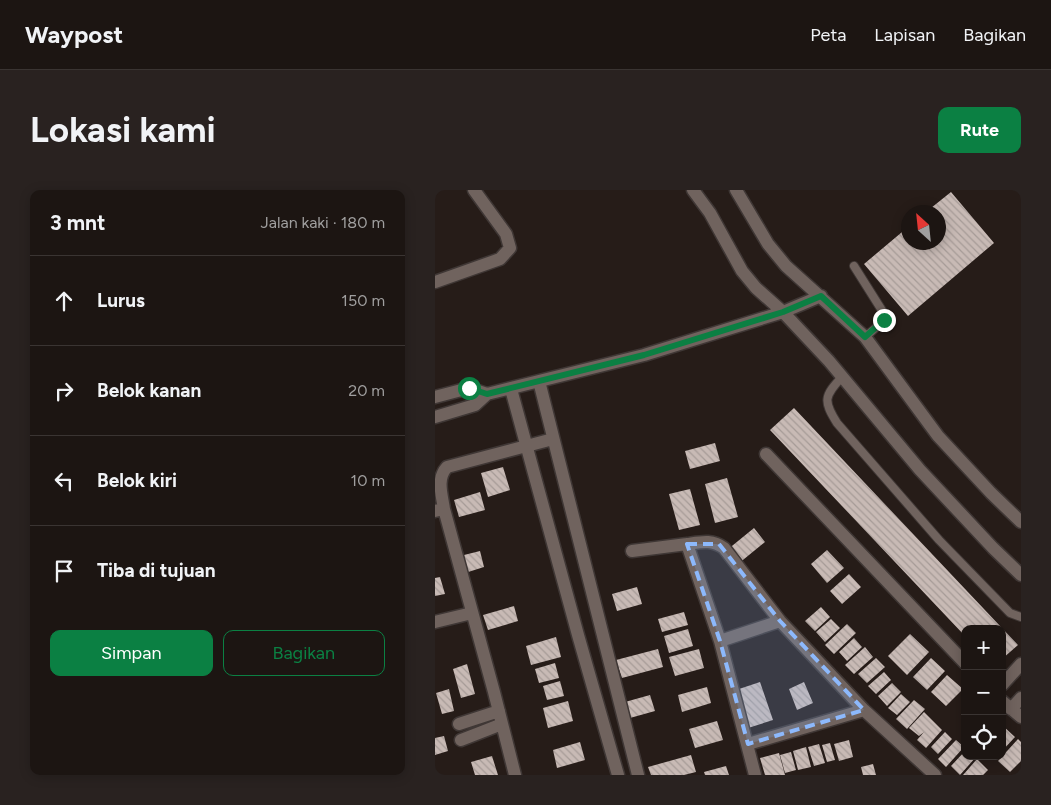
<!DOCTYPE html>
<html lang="id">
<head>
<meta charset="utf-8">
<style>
	:root { --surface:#1c1512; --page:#292220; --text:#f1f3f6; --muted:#a09f9f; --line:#3a3432; --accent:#0b8043 }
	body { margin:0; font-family:Figtree,sans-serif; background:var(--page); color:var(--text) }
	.controls { position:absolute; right:15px; bottom:15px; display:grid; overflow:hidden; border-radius:10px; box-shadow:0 2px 12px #0003 }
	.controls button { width:45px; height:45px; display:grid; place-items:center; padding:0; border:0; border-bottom:1px solid var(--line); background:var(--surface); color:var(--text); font:25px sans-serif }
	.compass { position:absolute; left:466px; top:15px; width:45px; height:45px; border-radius:50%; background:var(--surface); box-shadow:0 2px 12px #0003; rotate:333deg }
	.stop { position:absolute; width:15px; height:15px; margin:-11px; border:4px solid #0b8043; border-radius:50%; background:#fff }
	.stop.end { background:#0b8043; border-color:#fff; box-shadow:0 1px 5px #0008 }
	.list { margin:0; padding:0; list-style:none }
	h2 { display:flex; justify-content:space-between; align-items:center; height:65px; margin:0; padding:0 20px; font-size:21px }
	h2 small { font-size:16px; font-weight:400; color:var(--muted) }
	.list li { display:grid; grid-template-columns:32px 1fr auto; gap:15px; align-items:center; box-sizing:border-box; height:90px; padding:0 20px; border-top:1px solid var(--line) }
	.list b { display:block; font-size:19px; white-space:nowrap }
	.list em { font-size:16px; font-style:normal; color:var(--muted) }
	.actions { display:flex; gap:10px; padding:15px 20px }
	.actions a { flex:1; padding:11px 0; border:1px solid var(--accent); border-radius:10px; text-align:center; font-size:18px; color:var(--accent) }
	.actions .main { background:var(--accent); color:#fff }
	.icon { flex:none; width:28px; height:28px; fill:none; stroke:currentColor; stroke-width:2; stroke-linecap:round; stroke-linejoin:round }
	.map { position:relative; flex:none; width:586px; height:585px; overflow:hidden; border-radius:10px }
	header { display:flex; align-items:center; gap:30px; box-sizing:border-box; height:70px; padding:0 25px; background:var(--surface); border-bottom:1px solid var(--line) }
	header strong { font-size:24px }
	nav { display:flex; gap:28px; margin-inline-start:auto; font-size:18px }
	.intro { display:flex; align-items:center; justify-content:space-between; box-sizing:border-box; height:120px; padding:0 30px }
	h1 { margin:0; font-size:35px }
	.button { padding:12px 22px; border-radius:10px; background:var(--accent); color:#fff; font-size:18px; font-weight:700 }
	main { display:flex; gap:30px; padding:0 30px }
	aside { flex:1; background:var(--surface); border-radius:10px; box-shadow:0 2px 12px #0003 }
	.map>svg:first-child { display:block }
	.building { fill:url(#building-back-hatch) }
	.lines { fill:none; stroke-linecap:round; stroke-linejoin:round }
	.service-casing { stroke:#3f3735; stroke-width:10 }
	.minor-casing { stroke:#3f3735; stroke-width:15 }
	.service { stroke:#70635e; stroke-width:8 }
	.minor { stroke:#70635e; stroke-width:12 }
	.route { stroke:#0b8043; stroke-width:6 }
	.marked { fill:#8db9fc; fill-opacity:0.2; stroke:#8db9fc; stroke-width:4; stroke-dasharray:10 6; stroke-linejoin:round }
</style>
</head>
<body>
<header>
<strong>Waypost</strong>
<nav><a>Peta</a><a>Lapisan</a><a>Bagikan</a></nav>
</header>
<div class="intro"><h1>Lokasi kami</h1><a class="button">Rute</a></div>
<main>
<aside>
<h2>3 mnt<small>Jalan kaki · 180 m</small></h2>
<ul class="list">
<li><svg class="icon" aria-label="ahead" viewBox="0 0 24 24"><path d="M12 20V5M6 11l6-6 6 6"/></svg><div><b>Lurus</b></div><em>150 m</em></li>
<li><svg class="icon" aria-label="right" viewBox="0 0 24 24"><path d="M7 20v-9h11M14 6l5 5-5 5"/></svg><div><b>Belok kanan</b></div><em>20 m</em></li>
<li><svg class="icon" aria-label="left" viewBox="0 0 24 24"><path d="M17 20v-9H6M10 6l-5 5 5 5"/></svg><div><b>Belok kiri</b></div><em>10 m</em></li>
<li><svg class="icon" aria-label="arrive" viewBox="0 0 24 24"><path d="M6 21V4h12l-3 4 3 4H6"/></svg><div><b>Tiba di tujuan</b></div></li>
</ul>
<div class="actions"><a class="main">Simpan</a><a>Bagikan</a></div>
</aside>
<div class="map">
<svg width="586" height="585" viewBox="0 0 586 585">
	<defs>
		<pattern id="building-back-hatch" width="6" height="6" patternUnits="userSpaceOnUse" patternTransform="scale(1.25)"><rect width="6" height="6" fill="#c8bab5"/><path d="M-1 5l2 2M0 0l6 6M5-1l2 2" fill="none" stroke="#a69b97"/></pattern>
	</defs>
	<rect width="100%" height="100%" fill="#261c18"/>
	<path class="building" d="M516,2L559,53L473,126L429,74L473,37V52H503V22H491Z
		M359,218L583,455L567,469V439H530V446L335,240Z
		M280,253L285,271L255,279L250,261Z
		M68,277L75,300L53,307L46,283Z
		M292,288L303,327L280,333L270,294Z
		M255,299L265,335L244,340L234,304Z
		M45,302L50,320L24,327L19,310Z
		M319,338L330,352L303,374L292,360Z
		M392,360L409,378L392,393L376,374Z
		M45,361L49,377L30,383L25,366Z
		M414,384L426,397L407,414L395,401Z
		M5,387L10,404L0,406V388Z
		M202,397L207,414L182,421L177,404Z
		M79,416L83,431L53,440L48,425Z
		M386,417L395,427L380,441L370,431Z
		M249,422L253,435L227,442L223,429Z
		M396,429L405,438L390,452L381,442Z
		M412,434L421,443L399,464L390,455Z
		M253,439L258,456L234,463L229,446Z
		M475,444L494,462L472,485L453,466Z
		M121,447L126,467L96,475L91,456Z
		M419,448L427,457L412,471L404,462Z
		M430,457L438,467L419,484L410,475Z
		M223,459L228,477L187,488L181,470Z
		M264,459L269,478L240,486L234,467Z
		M441,468L450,477L432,493L423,484Z
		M496,468L510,481L492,500L478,487Z
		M120,473L124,488L104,493L100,479Z
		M32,474L40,504L26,508L18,479Z
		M449,482L456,490L441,504L433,496Z
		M512,485L528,499L511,516L496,502Z
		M125,491L129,506L112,510L108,496Z
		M325,492L338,530L313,538L301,500Z
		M369,492L378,513L362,520L354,499Z
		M457,493L466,502L452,516L443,506Z
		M272,497L276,513L247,522L243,505Z
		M14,499L19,521L7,524L1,503Z
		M466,504L475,512L462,525L453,518Z
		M215,505L220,521L195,528L190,512Z
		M479,510L490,519L472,539L461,529Z
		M133,511L138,531L113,538L108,518Z
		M489,522L507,540L491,558L482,550L489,542L484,546L474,538Z
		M282,531L288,550L260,558L254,539Z
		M567,535L580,547L567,561Z
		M510,542L517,549L503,564L496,557Z
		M9,546L13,561L0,565V548Z
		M583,549L586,552V571L575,582L563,571Z
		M414,550L418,567L404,571L399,554Z
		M521,550L529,557L511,577L503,569Z
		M145,552L150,570L122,578L118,560Z
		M395,553L400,570L392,572L387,555Z
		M384,554L390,573L379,576L373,557Z
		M371,557L376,577L363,580L358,561Z
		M530,561V566L541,567L525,585L516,576Z
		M356,562L361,580L350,583L345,565Z
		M344,563L350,585H330L325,568Z
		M256,565L261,582L249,585H216L213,577Z
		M57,566L63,585H40L36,572Z
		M542,569L553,580L548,585H528Z
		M438,574L441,585H428L426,577Z
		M291,576L294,585H270L269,582Z"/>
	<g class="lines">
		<defs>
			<path id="service" d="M419,76L448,122L449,131L430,147
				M407,187C389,206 388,211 402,233L504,350L575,423L586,427"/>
			<path id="minor" d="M258,0L275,23L307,81L321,98L348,122L394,171L485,280L558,358L586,385
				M301,0L333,54L351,76L430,147L503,246L556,303L586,332
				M0,92L65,69L75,58L71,44L39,0
				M104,191L203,585
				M76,199L143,445L183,585
				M0,207L34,198L52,204L209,165L348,122L386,106
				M0,227L40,215L52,204
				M331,264L530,473
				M9,319C7,305 1,289 12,277L118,249
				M0,321L9,319L59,502L80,585
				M197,361L252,354
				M0,432L37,423
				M285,451L345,431
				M567,495L586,474
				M567,511L586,527
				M576,519L586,508
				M24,534L64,521
				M26,550L67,534
				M313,554L429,520
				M320,585L285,451L252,354C266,352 277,349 289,358L345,431L429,520L500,585"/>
		</defs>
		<use href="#service" class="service-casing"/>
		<use href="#minor" class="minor-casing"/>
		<use href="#service" class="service"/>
		<use href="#minor" class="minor"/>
	</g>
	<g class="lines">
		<path class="route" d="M34,198L52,204L209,165L348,122L386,106L430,147L449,130"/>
	</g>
	<path class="marked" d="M252,354H284L345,431L429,520L313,554L285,451Z"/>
</svg>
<div class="controls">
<button>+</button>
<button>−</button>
<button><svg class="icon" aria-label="locate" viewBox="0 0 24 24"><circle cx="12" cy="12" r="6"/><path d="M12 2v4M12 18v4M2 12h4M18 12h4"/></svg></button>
</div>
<svg class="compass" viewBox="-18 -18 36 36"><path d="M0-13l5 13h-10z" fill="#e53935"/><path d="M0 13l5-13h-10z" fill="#a09f9f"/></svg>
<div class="stop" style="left:34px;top:198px"></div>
<div class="stop end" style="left:449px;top:130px"></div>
</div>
</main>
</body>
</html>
